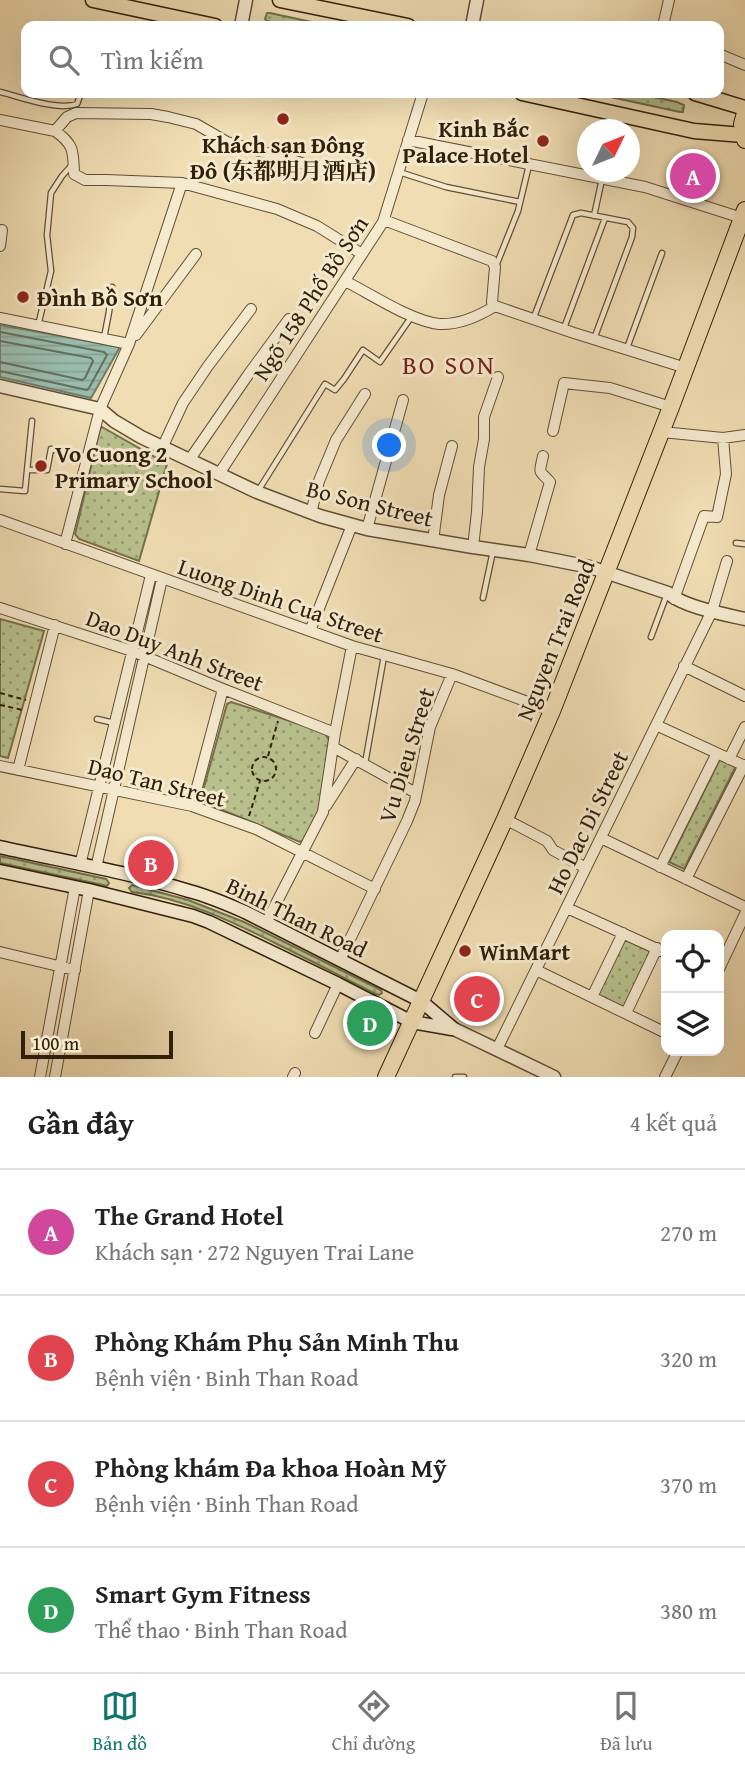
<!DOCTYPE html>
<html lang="vi">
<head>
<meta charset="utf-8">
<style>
	:root { --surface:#fff; --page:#f2f2f2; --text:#222; --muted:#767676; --line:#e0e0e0; --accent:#0f766e }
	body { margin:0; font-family:"Gentium Book Plus","Noto Serif SC",serif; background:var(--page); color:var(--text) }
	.controls { position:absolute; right:21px; bottom:21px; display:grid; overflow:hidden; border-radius:14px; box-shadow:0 7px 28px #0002 }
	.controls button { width:63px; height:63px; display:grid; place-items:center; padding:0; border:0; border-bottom:2px solid var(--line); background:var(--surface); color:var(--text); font:35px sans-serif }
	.compass { position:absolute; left:577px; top:119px; width:63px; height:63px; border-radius:50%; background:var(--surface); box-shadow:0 7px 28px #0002; rotate:47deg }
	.scale { position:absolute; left:21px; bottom:18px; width:152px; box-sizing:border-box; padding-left:7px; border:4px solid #31200a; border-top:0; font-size:19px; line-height:24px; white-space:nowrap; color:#31200a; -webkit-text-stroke:5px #f5e9ce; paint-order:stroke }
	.you { position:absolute; left:390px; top:446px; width:24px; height:24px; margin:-18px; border:5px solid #fff; border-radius:50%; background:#1a73e8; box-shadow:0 0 0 10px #1a73e833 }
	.badge { display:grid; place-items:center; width:46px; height:46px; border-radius:50%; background:var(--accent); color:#fff; font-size:23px; font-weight:700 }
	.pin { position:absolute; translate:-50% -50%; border:4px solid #fff; box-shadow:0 2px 7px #0006 }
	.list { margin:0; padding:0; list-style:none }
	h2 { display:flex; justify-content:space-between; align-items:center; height:91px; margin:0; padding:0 28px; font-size:30px }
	h2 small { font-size:23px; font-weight:400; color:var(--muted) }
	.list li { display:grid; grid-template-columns:46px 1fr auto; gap:21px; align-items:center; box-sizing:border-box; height:126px; padding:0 28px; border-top:2px solid var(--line) }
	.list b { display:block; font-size:26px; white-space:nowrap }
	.list p { margin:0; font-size:23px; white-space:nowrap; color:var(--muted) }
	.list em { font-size:23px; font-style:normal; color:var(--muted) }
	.icon { flex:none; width:38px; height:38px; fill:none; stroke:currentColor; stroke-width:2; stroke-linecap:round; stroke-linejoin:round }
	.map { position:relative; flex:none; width:745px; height:1077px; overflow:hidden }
	.search { position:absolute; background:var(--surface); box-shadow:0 7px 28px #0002; left:21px; right:21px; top:21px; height:77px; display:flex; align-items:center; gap:18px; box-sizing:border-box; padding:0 24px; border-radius:14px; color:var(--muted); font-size:26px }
	.sheet { height:595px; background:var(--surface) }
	nav { display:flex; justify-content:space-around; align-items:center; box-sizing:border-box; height:98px; border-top:2px solid var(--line); background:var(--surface); font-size:19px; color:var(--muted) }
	nav a { display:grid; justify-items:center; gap:4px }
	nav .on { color:var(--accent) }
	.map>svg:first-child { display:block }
	.grass { fill:url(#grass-dots); stroke:#74704c; stroke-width:2 }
	.water { fill:url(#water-rules); stroke:#707e6c; stroke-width:2 }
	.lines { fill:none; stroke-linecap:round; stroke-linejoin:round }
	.shore { stroke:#666e5c; stroke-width:2 }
	.service-casing { stroke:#614f34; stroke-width:7 }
	.minor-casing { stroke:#614f34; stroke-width:12 }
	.tertiary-casing { stroke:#614f34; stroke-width:15 }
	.secondary-casing { stroke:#31200a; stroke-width:15 }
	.primary-casing { stroke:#31200a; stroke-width:17 }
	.trunk-casing { stroke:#31200a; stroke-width:18 }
	.path { stroke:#31200a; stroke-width:2; stroke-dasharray:5 3.5; stroke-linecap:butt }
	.service { stroke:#f5e9ce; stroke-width:4.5 }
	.minor { stroke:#f5e9ce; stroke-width:10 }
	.tertiary { stroke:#f5e9ce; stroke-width:12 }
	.secondary { stroke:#f5e9ce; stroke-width:12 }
	.primary { stroke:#f0ddb3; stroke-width:14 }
	.trunk { stroke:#f0ddb3; stroke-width:16 }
	.poi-dot { fill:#8f2418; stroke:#f5e9ce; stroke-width:2.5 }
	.labels { text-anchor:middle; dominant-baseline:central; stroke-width:6; stroke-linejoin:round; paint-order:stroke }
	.poi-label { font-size:23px; font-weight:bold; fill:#31200a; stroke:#f5e9ce; text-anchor:start }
	.street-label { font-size:23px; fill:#31200a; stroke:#f5e9ce }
	.quarter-label { font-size:26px; letter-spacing:2px; fill:#7a1f14; stroke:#f5e9ce }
</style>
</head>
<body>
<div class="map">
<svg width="745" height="1077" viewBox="0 0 745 1077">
	<defs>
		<pattern id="grass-dots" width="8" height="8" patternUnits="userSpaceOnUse" patternTransform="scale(1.75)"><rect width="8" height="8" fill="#b8c18e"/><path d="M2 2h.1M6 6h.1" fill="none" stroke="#969c72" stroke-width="1.8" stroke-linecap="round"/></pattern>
		<pattern id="water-rules" width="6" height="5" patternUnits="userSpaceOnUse" patternTransform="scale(1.75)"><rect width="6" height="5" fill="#9abcad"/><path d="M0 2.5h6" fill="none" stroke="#85a194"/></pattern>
	</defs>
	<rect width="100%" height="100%" fill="#f0ddb3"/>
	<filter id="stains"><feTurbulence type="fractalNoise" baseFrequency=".00286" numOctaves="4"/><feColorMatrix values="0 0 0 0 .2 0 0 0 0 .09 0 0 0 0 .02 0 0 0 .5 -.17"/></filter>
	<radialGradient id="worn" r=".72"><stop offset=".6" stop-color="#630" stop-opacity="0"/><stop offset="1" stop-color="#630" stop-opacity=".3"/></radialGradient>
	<path class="grass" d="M267,13H270L330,26H288L267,21L265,19Z
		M592,93H635L677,102L684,105L683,112H680Z
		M102,427L167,464L139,561L79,539L75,534L100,429Z
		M0,619L44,631L8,758L0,756Z
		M231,702L324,732L329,740C326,768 326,826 300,842L203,802L201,798L227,704Z
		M720,759L736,766L684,869L669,862Z
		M0,856L106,879L109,883L107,886L103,885L0,863Z
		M132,885L188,900L244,922L381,990L382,993L379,995L376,994C344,978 312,961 279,945C233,922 184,898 132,892L129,888Z
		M624,936L655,950L626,1012L594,997Z"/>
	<path class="water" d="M0,325L120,347L91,398L0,377Z"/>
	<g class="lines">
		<path class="shore" d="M0,332L104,352L107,355L89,388L87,390L0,371
			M0,341L91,358L93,361L85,378L82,380L0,362"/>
		<defs>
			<path id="service" d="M0,92C21,97 57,111 77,104L81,93
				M399,172L446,187L520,202
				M594,216L602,179
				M496,266L518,211L529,165
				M534,317L573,215L581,213L628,222L633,228L632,237L594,339
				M38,326L51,271L47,235L51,193L62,176L71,166
				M564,328L605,218
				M104,338L109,312L112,287
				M627,348L662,253
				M27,470H47L51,449L87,457
				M0,489L25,491L32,421
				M258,491L325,384L335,390L344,379L363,350L380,362L412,316
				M736,543L745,544
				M483,598L493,551
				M651,637L667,594
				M97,719L114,723
				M365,764L384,656
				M455,1077H464"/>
			<path id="minor" d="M663,26L669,0
				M719,54L745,65
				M0,120L55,131C75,145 73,152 74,174L85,180H106L182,183
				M55,131L67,117L76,113L151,114L168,117L196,124L227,142L302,163L330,174L350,177
				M408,140L645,187L742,218
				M384,220L492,261L495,267L492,302L495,306L574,333L686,368
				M0,246L2,230
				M345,281C371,294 411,321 439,324C458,325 479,316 495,306
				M0,318L129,344L100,409L65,544
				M136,335L196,254
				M129,344L182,183L277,209L317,226L362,254
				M553,431L564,383L610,388L671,407
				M662,432L723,438L745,435
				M163,446L183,403L208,366L251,309
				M190,459L248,375L289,319
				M219,474L383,222L423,93
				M311,513L319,481L336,440L365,394
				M0,520L352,646L452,674L552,711
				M367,529L403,400
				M433,541L439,495L452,446
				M473,547L477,512L479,467L484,439V417L498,377
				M529,555L550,482C538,469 539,475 543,456
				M674,599L704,516L717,517L726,474L723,438
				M0,608L132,651L223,689L335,733
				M310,631L352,525
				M684,666L745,696
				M656,725L745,766
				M333,747L416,793
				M729,759L745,727
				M0,766L192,806L256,829L375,889
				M18,770L55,625
				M192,806L223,689
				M326,806L356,759
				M505,819L547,841L553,850L586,868
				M601,838L745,907
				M80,865L151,575
				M660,867L717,753
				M96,868L162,579
				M686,879L744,765
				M567,908L666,953
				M266,923L323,812L335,733L352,646
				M0,952L75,970
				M340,960L407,821L415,801L430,727L452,674
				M719,969L745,914
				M536,970L666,1033
				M592,997L623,933
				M626,1013L657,948
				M315,1033L338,984
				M497,1049L712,611L727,561
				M40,1077L75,887
				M55,1077L89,890
				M293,1077L295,1073
				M665,1077L678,1051"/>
			<path id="tertiary" d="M241,26L246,0
				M472,26L477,0
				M0,386L100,409L114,421L141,437L257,492L320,516L367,529L473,547L529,555L590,567L668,593C684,607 723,614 745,619
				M454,1029L554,1077"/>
			<path id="secondary" d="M0,847C63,861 128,872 189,891C208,896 227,904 245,912L421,1001L454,1029
				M0,871L89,890L193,916L209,922L338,984L412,1022L452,1029"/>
			<path id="primary" d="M93,0L215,26
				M280,0L408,26
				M522,93L694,131L743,135
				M695,93L745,108"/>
			<path id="trunk" d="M745,113L742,124L745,140
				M386,1077L505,819L552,711L671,407L745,210"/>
		</defs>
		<use href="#service" class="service-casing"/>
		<use href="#minor" class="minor-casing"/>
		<use href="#tertiary" class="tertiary-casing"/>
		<use href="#secondary" class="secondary-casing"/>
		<use href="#primary" class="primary-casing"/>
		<use href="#trunk" class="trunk-casing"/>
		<path class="path" d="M0,664V665
			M0,693L26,700
			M0,705L23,710
			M268,756L278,721
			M252 769a12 12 0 1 1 24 0a12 12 0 1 1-24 0Z
			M249,816L260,781"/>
		<use href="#service" class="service"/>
		<use href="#minor" class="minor"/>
		<use href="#tertiary" class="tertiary"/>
		<use href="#secondary" class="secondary"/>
		<use href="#primary" class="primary"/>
		<use href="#trunk" class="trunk"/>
	</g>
	<g class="poi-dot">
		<circle cx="283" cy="119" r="7"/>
		<circle cx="543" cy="141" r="7"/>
		<circle cx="23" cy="297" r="7"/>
		<circle cx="41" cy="466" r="7"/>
		<circle cx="465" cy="951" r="7"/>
	</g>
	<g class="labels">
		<g class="poi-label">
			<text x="529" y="128" text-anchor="end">Kinh Bắc<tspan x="529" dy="26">Palace Hotel</tspan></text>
			<text x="283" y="144" text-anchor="middle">Khách sạn Đông<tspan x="283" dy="26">Đô (东都明月酒店)</tspan></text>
			<text x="37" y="297">Đình Bồ Sơn</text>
			<text x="55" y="453">Vo Cuong 2<tspan x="55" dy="26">Primary School</tspan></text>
			<text x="479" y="951">WinMart</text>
		</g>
		<g class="street-label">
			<text transform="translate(310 298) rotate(-57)">Ngõ 158 Phố Bồ Sơn</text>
			<text transform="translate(370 503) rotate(14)">Bo Son Street</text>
			<text transform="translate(281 600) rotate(19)">Luong Dinh Cua Street</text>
			<text transform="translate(555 640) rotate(-68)">Nguyen Trai Road</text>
			<text transform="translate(175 650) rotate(21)">Dao Duy Anh Street</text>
			<text transform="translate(406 755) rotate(-73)">Vu Dieu Street</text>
			<text transform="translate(157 782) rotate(14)">Dao Tan Street</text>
			<text transform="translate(587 822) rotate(-64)">Ho Dac Di Street</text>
			<text transform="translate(297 917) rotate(26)">Binh Than Road</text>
		</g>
		<g class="quarter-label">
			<text x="449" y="364">BO SON</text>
		</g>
	</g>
	<rect width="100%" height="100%" filter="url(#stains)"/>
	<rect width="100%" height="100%" fill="url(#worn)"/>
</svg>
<div class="controls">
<button><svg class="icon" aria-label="locate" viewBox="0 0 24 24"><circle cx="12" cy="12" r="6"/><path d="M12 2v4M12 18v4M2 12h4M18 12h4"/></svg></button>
<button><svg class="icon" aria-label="layers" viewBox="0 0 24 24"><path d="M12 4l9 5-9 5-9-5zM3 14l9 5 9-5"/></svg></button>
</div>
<svg class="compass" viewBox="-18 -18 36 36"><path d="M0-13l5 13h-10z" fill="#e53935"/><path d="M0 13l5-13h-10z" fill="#767676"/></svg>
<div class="scale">100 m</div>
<div class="you"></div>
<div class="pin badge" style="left:693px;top:176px;background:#d1479c">A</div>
<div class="pin badge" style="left:151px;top:863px;background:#e0444e">B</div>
<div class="pin badge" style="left:477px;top:999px;background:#e0444e">C</div>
<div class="pin badge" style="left:370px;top:1023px;background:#2e9e5b">D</div>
<div class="search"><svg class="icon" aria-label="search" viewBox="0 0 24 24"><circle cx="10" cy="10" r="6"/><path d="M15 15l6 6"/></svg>Tìm kiếm</div>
</div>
<section class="sheet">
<h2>Gần đây<small>4 kết quả</small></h2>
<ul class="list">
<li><span class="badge" style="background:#d1479c">A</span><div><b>The Grand Hotel</b><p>Khách sạn · 272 Nguyen Trai Lane</p></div><em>270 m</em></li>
<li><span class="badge" style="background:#e0444e">B</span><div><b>Phòng Khám Phụ Sản Minh Thu</b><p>Bệnh viện · Binh Than Road</p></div><em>320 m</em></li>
<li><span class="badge" style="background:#e0444e">C</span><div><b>Phòng khám Đa khoa Hoàn Mỹ</b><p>Bệnh viện · Binh Than Road</p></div><em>370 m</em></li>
<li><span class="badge" style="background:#2e9e5b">D</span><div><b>Smart Gym Fitness</b><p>Thể thao · Binh Than Road</p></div><em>380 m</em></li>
</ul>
</section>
<nav>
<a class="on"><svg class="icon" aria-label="map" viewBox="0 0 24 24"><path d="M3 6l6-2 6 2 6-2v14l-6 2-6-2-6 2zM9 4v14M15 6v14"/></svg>Bản đồ</a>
<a><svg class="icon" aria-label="directions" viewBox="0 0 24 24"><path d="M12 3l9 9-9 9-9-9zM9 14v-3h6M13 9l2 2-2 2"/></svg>Chỉ đường</a>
<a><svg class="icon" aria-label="saved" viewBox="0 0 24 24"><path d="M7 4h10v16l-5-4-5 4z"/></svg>Đã lưu</a>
</nav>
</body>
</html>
